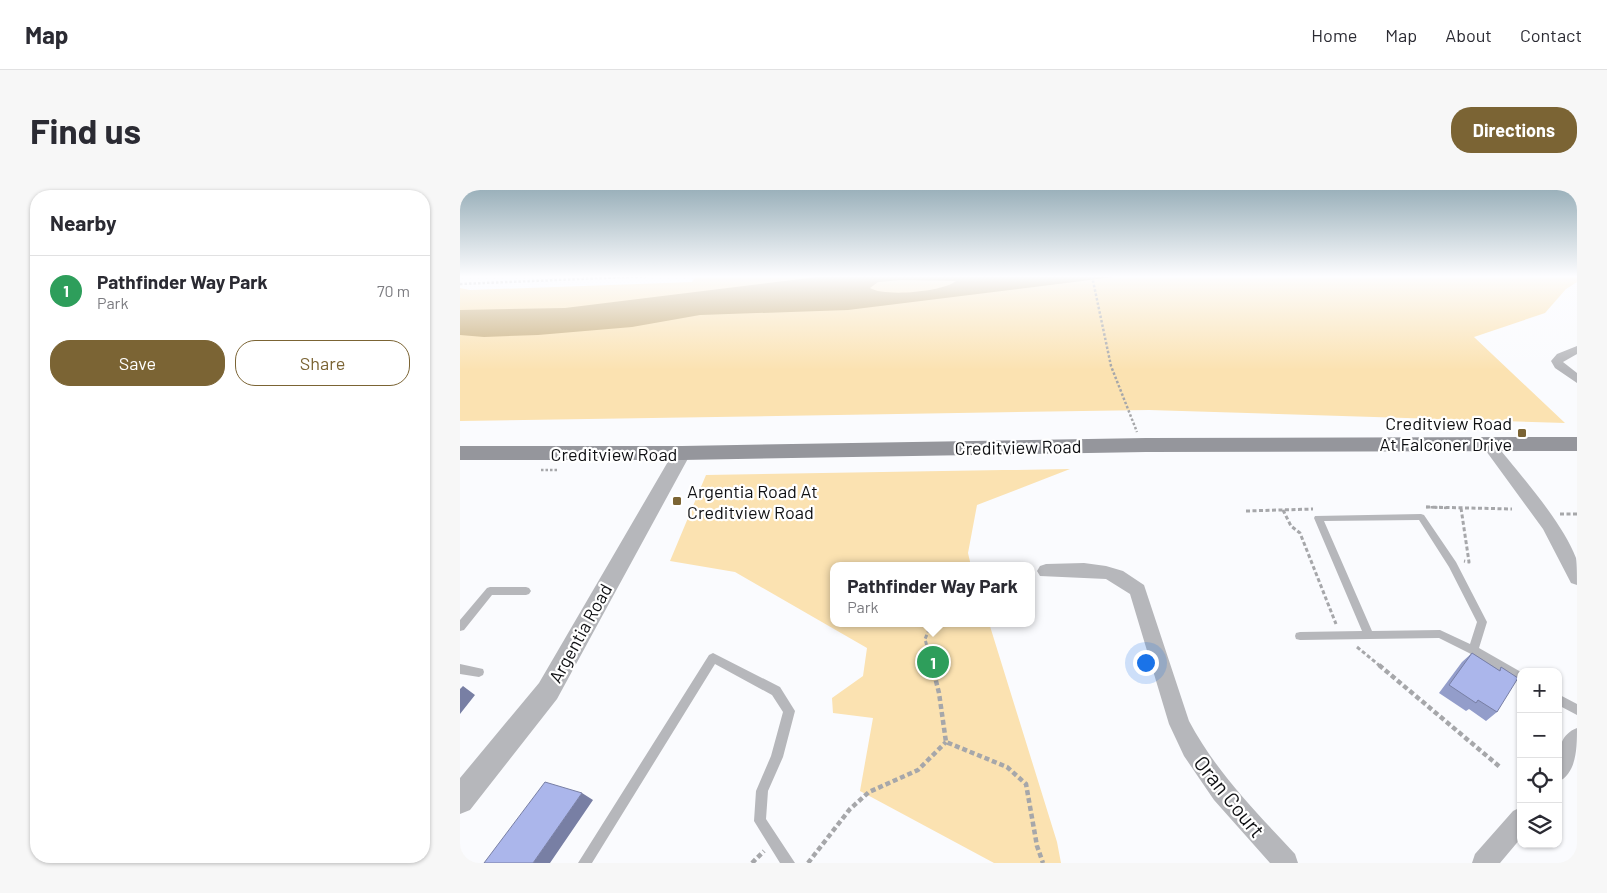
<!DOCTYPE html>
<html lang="en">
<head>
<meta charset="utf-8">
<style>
	:root { --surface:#fff; --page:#f7f7f7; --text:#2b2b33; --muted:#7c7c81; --line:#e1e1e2; --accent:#7b6434 }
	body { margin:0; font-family:Barlow,sans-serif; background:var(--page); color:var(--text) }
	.controls { position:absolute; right:15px; bottom:15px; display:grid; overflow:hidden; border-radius:10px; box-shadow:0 1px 4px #0004 }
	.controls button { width:45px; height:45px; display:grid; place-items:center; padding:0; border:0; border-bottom:1px solid var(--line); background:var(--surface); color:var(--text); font:25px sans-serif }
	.you { position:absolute; left:685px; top:472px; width:18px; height:18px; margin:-12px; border:4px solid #fff; border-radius:50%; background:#1a73e8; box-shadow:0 0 0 8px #1a73e833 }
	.badge { display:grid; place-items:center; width:32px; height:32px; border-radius:50%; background:var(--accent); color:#fff; font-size:16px; font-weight:700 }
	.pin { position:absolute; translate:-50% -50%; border:2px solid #fff; box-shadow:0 1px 5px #0006 }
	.popup { position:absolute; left:370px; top:372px; width:205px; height:65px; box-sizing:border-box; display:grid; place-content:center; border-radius:10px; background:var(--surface); filter:drop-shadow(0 1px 4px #0005); font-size:16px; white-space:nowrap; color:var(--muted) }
	.popup b { font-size:19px; color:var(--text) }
	.popup::after { content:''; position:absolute; left:50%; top:100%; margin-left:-10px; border:10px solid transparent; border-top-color:var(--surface) }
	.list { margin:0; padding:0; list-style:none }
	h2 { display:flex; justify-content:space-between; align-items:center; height:65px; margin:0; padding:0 20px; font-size:21px }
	h2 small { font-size:16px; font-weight:400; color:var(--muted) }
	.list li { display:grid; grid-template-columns:32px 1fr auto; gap:15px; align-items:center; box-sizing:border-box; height:70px; padding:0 20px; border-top:1px solid var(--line) }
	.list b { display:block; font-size:19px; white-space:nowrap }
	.list p { margin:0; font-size:16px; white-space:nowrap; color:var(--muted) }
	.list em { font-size:16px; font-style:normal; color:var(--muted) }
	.actions { display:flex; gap:10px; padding:15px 20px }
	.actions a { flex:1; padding:11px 0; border:1px solid var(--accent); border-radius:20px; text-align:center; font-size:18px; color:var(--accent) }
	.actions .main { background:var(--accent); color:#fff }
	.icon { flex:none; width:28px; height:28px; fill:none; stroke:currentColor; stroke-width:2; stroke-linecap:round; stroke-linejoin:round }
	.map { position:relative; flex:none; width:1117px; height:673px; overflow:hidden; border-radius:20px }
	header { display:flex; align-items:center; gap:30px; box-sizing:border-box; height:70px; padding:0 25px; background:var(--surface); border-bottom:1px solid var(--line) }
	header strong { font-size:24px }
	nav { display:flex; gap:28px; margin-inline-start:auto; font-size:18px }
	.intro { display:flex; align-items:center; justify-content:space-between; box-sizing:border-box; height:120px; padding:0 30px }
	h1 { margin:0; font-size:35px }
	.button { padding:12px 22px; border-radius:20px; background:var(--accent); color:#fff; font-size:18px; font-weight:700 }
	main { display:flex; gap:30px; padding:0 30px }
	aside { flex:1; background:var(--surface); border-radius:20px; box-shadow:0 1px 4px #0004 }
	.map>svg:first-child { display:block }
	.green { fill:#fbe2b1 }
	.water { fill:#c7ac77; fill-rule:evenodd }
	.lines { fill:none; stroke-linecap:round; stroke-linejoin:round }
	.path-far2 { stroke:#a6a7aa; stroke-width:2.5; stroke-dasharray:2.5 2; stroke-linecap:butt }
	.path-far1 { stroke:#a6a7aa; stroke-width:3; stroke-dasharray:4 2.5; stroke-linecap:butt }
	.path { stroke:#a6a7aa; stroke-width:4.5; stroke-dasharray:5 3; stroke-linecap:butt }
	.service { fill:#b6b7bb; fill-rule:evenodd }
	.minor { fill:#b6b7bb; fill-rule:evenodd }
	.tertiary { fill:#b6b7bb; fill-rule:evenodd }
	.secondary { fill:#95969c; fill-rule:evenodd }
	.wall { fill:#939dca }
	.shaded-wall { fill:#787fa4 }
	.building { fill:#abb6eb; stroke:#787fa4 }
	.poi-dot { fill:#7b6434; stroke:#fff; stroke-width:2 }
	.labels { text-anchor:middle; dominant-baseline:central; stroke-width:4.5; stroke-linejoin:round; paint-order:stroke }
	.poi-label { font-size:18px; fill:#0f1013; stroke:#fff; text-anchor:end }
	.street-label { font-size:18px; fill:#0f1013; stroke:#fff }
	.near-street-label { font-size:21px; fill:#0f1013; stroke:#fff }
</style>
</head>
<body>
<header>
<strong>Map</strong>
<nav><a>Home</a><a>Map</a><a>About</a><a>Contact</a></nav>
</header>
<div class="intro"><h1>Find us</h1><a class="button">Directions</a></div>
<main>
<aside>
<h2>Nearby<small></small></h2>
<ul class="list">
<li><span class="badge" style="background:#2e9e5b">1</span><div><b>Pathfinder Way Park</b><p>Park</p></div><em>70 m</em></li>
</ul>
<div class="actions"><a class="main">Save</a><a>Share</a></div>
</aside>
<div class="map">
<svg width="1117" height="673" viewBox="0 0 1117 673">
	<rect width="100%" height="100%" fill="#fafbfe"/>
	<path class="green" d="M236,86H1117V92L1106,99L1085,123L1014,147L1105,233L689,220L0,231V98L10,100L232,92Z
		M610,279L517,315L508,363L511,376H374V433H529L597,652L601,673H534L400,601L413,528L373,523L372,508L403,486L407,458L275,382L210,371L246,285Z"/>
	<path class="water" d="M365,86H662L388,120L240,125L172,137L78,145L24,147L0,145V120L105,118ZM441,90L496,91C483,102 424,107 410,98L418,92Z"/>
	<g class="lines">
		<path class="path-far2" d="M632,86L651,176L677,242
			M0,94L190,86
			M81,280H99
			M966,317L988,318"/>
		<path class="path-far1" d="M966,317L1052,319
			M1001,318L1009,372L1004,371
			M823,320L831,336L840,343L876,434
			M786,321L853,319
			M1100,324H1117
			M472,433L465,449L472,476
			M897,457L920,476"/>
		<path class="path" d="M472,475L479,503L486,552L547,577L566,594L577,656L583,673
			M919,475L1040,577
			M292,673L304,661
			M348,673L390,619L409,602L458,580L486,552"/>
		<path class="service" d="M961,324L964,325L996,372L1027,432L1019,458L1061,482V493L1009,463L979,448L840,450L836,449L835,446L836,443L840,442L902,441L854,328L855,326ZM959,330L989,377L1017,432L1010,454L980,440L912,441L864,331Z
			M30,397H66L69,398L71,401L69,404L66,405H32L4,440L0,441V430L27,398Z
			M253,463L320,497L335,521L323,567L308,601L306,629L335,673H320L294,631L296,601L311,566L323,522L312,505L255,474L132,673H118L249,465Z
			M0,474L23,479L24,482L23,485L19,487L0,484Z
			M1098,504L1117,514V525L1098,515Z"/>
		<path class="minor" d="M1117,156V164L1103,172L1117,183V193L1095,178L1091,171L1097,164Z
			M1028,249L1033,251C1058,282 1102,331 1116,368C1117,375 1117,387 1117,395L1111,393L1083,339L1021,254Z
			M586,374L624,373L646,376L663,381L684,395L729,531C756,582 796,622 835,664L838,673H810L754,610L724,566L709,534L670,404L646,389L580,386L577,381L580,376Z
			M1117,538C1117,557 1117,583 1098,592C1098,572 1095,546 1117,538Z
			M1061,617V648L1040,673H1012L1015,664L1053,621Z"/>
		<path class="tertiary" d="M222,257L228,259L231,263L97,509L10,620L0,624V588L79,493L213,263L216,259Z"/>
		<path class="secondary" d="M1117,247V261L686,262L222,270H0V256H222L686,248Z"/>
	</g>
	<path class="wall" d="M1012,463L1039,480L1041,477L1037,522L1026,531L1009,519L1006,521L979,503L1002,472Z"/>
	<path class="shaded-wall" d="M3,496L15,505L0,524V499Z
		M122,603L133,610L90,673H73Z"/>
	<path class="building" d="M1012,463L1040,481L1041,477L1058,488L1037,522L1018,510L1016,513L989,495Z
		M85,592L122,603L73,673H24Z"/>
	<linearGradient id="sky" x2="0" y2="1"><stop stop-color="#9bb1bb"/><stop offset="0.48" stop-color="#fdfdff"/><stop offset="1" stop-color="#fdfdff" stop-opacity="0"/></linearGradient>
	<rect width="1117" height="180" fill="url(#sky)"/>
	<g class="poi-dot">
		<rect x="1057" y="238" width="10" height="10" rx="2.5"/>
		<rect x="212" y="306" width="10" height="10" rx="2.5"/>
	</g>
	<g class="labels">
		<g class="poi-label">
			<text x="1052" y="233">Creditview Road<tspan x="1052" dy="21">At Falconer Drive</tspan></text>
			<text x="227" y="301" text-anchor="start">Argentia Road At<tspan x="227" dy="21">Creditview Road</tspan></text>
		</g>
		<g class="street-label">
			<text transform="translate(558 257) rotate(-1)">Creditview Road</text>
			<text x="154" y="264">Creditview Road</text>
			<text transform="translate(120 443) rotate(-61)">Argentia Road</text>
		</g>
		<g class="near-street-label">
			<text transform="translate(770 606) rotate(51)">Oran Court</text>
		</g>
	</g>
</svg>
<div class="controls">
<button>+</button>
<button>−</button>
<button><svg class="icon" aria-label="locate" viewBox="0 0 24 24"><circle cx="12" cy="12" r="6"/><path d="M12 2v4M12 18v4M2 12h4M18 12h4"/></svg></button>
<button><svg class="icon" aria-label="layers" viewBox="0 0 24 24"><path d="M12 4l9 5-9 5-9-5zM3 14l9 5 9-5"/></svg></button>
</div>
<div class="you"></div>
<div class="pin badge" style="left:473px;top:472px;background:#2e9e5b">1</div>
<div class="popup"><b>Pathfinder Way Park</b>Park</div>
</div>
</main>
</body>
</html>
